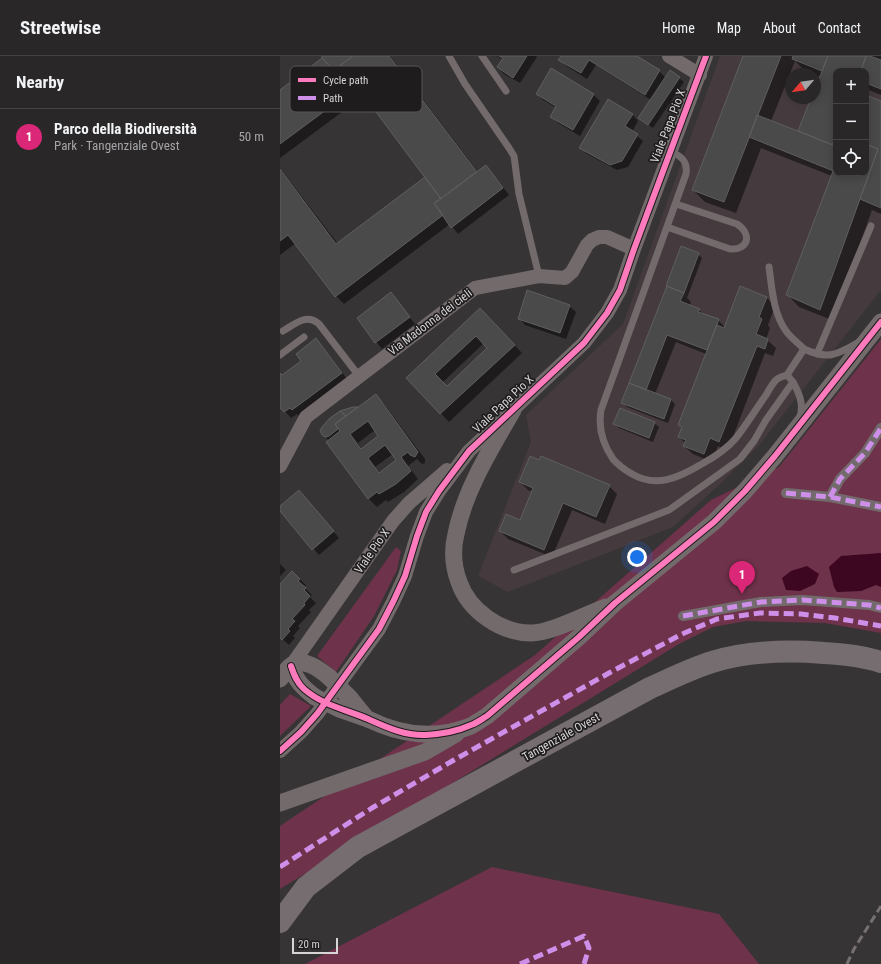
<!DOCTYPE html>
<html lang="en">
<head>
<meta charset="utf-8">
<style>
	:root { --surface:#292728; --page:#353334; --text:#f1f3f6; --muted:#a5a5a8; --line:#454445; --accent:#db2777 }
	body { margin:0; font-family:"Roboto Condensed",sans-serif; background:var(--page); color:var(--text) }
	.controls { position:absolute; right:12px; top:12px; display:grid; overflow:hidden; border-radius:8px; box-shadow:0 2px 10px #0003 }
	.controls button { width:36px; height:36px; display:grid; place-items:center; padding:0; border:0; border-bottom:1px solid var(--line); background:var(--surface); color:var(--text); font:20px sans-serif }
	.compass { position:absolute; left:505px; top:12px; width:36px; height:36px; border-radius:50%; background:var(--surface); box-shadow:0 2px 10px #0003; rotate:241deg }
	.scale { position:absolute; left:12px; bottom:10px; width:46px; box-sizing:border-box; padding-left:4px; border:2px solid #d8d5d6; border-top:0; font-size:11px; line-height:14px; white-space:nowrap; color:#d8d5d6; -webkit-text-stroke:3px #1e1c1c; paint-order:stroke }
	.you { position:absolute; left:357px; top:501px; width:14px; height:14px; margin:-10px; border:3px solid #fff; border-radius:50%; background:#1a73e8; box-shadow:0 0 0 6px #1a73e833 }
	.badge { display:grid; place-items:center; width:26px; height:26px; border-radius:50%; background:var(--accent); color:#fff; font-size:13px; font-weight:700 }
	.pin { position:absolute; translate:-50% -33px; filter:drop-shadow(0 1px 2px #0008) }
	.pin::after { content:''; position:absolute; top:21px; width:14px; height:12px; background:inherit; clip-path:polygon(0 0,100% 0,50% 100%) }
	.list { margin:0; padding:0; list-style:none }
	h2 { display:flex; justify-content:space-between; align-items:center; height:52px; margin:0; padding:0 16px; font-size:17px }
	h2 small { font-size:13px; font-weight:400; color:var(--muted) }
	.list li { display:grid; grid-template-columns:26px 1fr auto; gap:12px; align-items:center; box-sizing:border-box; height:56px; padding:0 16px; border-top:1px solid var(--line) }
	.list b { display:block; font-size:15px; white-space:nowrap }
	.list p { margin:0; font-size:13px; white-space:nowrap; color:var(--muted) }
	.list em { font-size:13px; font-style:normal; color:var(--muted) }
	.icon { flex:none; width:22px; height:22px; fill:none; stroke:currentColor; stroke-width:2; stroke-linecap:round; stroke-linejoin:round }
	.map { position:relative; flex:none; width:601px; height:908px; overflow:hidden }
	header { display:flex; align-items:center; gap:24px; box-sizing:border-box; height:56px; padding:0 20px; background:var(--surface); border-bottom:1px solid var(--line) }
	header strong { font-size:19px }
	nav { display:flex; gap:22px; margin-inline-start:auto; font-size:14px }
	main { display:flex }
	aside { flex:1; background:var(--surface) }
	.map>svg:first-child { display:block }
	.built { fill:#453a3e; fill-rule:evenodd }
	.green { fill:#6e324a }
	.water { fill:#3d0621 }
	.shadow { fill:#0007; fill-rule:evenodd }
	.building { fill:#4b4a4a; stroke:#5f5f5e; fill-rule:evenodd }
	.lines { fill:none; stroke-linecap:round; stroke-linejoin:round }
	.service { stroke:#736a6c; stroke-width:7 }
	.pedestrian { stroke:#736a6c; stroke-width:10 }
	.minor { stroke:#736a6c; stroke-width:14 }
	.tertiary { stroke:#736a6c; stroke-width:17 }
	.trunk { stroke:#766d70; stroke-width:22 }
	.rail { stroke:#777071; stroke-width:3; stroke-dasharray:8 4; stroke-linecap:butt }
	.tertiary-bridge { stroke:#736a6c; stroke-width:17 }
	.quiet { stroke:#ce8fe9; stroke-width:5; stroke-dasharray:10 5; stroke-linecap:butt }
	.cycleway-casing { stroke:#1e1c1c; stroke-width:8 }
	.cycleway { stroke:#fd7abc; stroke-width:6 }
	.labels { text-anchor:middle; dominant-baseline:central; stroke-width:3.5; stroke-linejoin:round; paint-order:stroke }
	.street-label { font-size:12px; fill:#d8d5d6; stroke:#1e1c1c }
	.key { fill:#1e1c1c; stroke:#565454; stroke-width:1 }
	.key-label { font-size:11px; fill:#d8d5d6 }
</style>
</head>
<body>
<header>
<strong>Streetwise</strong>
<nav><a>Home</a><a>Map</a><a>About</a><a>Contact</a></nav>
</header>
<main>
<aside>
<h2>Nearby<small></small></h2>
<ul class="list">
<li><span class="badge">1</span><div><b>Parco della Biodiversità</b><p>Park · Tangenziale Ovest</p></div><em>50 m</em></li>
</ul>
</aside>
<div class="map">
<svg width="601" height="908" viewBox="0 0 601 908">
	<rect width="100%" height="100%" fill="#373435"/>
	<path class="built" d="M440,0H601V234L480,388L439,429L393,471L228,536L198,520L251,386L246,359L343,268ZM556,15H586V117H556ZM511,18H535V42H511Z"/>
	<path class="green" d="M601,283V577L545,567L466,565L433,571L399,588L0,833V770L255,599L431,444L499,411Z
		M116,491L121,495L117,514L94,560L56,616L37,600Z
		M10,638L31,650L0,680V649Z
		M212,811L439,858L479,908H25Z"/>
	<path class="water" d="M601,497V531L596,529L581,535L557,536L554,531L549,511L561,500Z
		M527,510L539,518L535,528L520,535L506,534L502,522L511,515Z"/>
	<path class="shadow" d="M43,0H110L198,116L206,110L229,139L178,178L170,168L64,248L56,240L16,187L0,199V112L58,188L147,121L85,39L0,102V35L49,11L50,10Z
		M217,0H256L257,1L240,27L224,18L218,11L223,4Z
		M282,0H355L379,15L386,22L390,15L404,26L373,72L359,62L371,44L316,9L307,23L286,10L280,3Z
		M464,0H601V39L589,34L587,40L601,46V158L592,154L552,264L519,251L508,239L552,120L481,92L456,157L425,146L413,134ZM515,5L525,15L541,21L535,35V42H532L519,76L491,65ZM556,15H586V117H556Z
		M257,38L314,39L320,45L300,80L278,67L272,61L277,52L263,44Z
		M352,58L358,65L352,76L363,85L348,111L337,114L307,98L300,92Z
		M418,198L422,202L407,242L411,246L410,250L419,254L424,259L438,264L445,271L461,231L487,242L495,250L488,269L490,272L486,283L496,292L493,300L485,297L448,394L438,390L432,406L413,398L404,390L405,387L399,381L403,373L399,369L426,298L396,286L375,338L391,344L395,348L388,367L347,351L343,346Z
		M111,238L135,268L102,293L78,263Z
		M289,250L296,256L286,283L245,269L239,262Z
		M209,262L242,297L169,366L128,322ZM204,287L209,292L167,331L163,326Z
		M36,284L42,290L67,323L19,360L17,358L11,362L0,350V317L3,320L22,305Z
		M96,340L104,348L145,403V407L142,408L137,403L128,410L138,423L124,436L108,446L106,444L97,451L89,443L47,386L49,385L41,375L74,352H78ZM95,374L100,380L82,393L78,387ZM113,398L117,404L100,417L95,411Z
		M374,367L379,371L373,386L339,372L335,368Z
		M240,426L329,430L337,438L325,468L292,454L272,501L228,483L220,475L240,466L253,436L248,434Z
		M25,442L59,482L39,499L0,453V451Z
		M0,508L6,514L0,520Z
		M12,516L26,529L24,531L32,539L30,541L36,547L29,554L31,556L18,570L20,572L13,580L15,582L9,589L0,581V529Z"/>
	<path class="building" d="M41,0H73L53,14Z
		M73,0H109L197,116L161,143L61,9Z
		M219,0H247L233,22L217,11L223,2Z
		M281,0H357L380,14L365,39L309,4L301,17L278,4Z
		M463,0H501L444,146L412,134Z
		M513,0H548L542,15L512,3Z
		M548,0H586L581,15H556V79L552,89L518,75L531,42H535V33Z
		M586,0H590L601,4V33L586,27V15H581Z
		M42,2L53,14L61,9L77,31L0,88V34Z
		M271,12L314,38L293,74L270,61L276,50L256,38Z
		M390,14L400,21L368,69L358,62Z
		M586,39L601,45V152L580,143L598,93L586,88Z
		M328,43L353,58L345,70L358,78L342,105L330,109L299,92Z
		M477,59L556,90V116L469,81Z
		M586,88L598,93L540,254L506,239L553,115L556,117L566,120L567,117H586Z
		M206,109L223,132L171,172L154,147Z
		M0,113L56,188L145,121L161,143L154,147L163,159L55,241L8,179L0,185Z
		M401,190L419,197L404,237L386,230Z
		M387,230L404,237L400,245L420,253L418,256L439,263L427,294L387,279L366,334L349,327Z
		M460,230L487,241L479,261L482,263L476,278L488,283L485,293L477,290L439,386L430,382L424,398L403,390L406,384L398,381L402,371L398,369L437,269L444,272Z
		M247,234L290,249L280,277L238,263Z
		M111,236L130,261L95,287L77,262Z
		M200,252L235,289L160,358L126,322ZM196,280L207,292L167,330L155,318Z
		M36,282L62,317L12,354L10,352L4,356L0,352V317L2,319L21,305L16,298Z
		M349,327L391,343L384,363L341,347Z
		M96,338L138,396L135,401L130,399L128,396L121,401L131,415L116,428L99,438L97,436L88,443L46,386L60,375L55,368ZM88,365L98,380L81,393L70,378ZM105,389L116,404L99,417L88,402Z
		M73,351H78L66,360L60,355Z
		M340,352L375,366L369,382L333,368Z
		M60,355L66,360L55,368L58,373L49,380L46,381L43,380L40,375L42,371L50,362Z
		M250,400L259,404L261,400L330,429L316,461L283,447L264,494L219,475L226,458L240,464L253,432L239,426Z
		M19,434L54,475L32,494L0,455V450Z
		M12,515L20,523L18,525L26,532L24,534L30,540L24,547L25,549L12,563L15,565L8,573L10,575L2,584L0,582V528Z"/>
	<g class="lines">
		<path class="service" d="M169,0L185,28L229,92L234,100L239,138L259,220
			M202,0L226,35
			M391,96C402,100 408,106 406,118L321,354C318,372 322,387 333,403C338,409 345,414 352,418C376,432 398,422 420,409C433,402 447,393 456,382C467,368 476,353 486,339C489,334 492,328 496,324C499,321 504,320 507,319
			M387,171L450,193C469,194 472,178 457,168L396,148
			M489,211C492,232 493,257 506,275C511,282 518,287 524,293
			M3,275C15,268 26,257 39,268L79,320
			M537,298L591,170
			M0,299L24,281
			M513,326C519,337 524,348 520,361
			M234,514L389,454L460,403L474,385L486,364L513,326L507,319L524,293C548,304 557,299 579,286"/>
		<path class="pedestrian" d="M506,437L550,441L601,451
			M550,441L560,423L585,397L601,372
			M403,560L481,546L523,544L589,549L601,552"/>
		<path class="minor" d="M389,0L420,19
			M0,410L26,361L195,232L259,220L285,222L292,216L307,189L312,184L319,181H327L354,193
			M11,610L113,465L129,447L167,414
			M0,695L21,676L37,658L99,573L113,546L125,520L137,480L146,456L159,435L189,395L304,287L327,257L340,234L354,193L426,0"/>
		<path class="tertiary" d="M233,354C211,393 185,433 176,478C172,494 173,510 179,526C189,555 221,577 251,577C271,577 307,558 326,551
			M11,610C15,624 23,632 35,641
			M0,623C3,619 7,612 12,609C25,602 39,613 49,621
			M88,663C120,679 156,684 191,670C196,667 202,663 207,660L299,581L335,547L434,466L465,435L495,400L601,266
			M0,747L145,696L176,678"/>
		<path class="trunk" d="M0,866L26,831L78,791L370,632C390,623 410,613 432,606C468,595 506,594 544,597C563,598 583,600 601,606"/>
		<path class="rail" d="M567,908L574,893L601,850"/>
		<path class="tertiary-bridge" d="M49,621L70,642L87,663
			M35,641L59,653L88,663"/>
		<path class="quiet" d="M506,437L550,441L601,451
			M550,441L560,423L585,397L601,372
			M403,560L481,546L523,544L589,549L601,552
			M0,811L92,752L174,704L329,617L402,578L437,563L480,557L521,558L555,562L601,570
			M240,908L304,880L309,892L304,908"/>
		<defs>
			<path id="cycleway" d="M11,610C14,619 17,627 24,633C42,649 67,654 88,663C106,671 125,680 146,679C161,678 178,675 191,669C197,667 202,663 207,660L299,581L335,547L434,466L465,435L495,400L601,266
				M0,695L21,676L37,658L99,573L113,546L125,520L137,480L146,456L159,435L189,395L304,287L327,257L340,234L354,193L426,0"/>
		</defs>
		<use href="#cycleway" class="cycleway-casing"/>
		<use href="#cycleway" class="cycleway"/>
	</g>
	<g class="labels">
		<g class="street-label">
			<text transform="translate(388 70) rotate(-69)">Viale Papa Pio X</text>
			<text transform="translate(150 266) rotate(-37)">Via Madonna dei cieli</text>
			<text transform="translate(223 348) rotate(-43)">Viale Papa Pio X</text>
			<text transform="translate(92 495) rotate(-55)">Viale Pio X</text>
			<text transform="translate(281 681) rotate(-29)">Tangenziale Ovest</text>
		</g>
	</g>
	<rect x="10" y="10" width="132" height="46" rx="6" class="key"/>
	<rect x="18" y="22" width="18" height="4" fill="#fd7abc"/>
	<rect x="18" y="40" width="18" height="4" fill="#ce8fe9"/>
	<g class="key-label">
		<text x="43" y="28">Cycle path</text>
		<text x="43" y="46">Path</text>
	</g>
</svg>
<div class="controls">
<button>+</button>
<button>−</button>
<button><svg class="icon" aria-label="locate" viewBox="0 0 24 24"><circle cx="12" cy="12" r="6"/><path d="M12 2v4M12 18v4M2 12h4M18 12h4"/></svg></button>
</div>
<svg class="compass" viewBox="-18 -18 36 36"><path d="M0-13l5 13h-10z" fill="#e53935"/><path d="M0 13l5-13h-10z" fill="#a5a5a8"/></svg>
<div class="scale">20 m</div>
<div class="you"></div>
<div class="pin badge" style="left:462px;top:538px">1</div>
</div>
</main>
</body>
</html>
